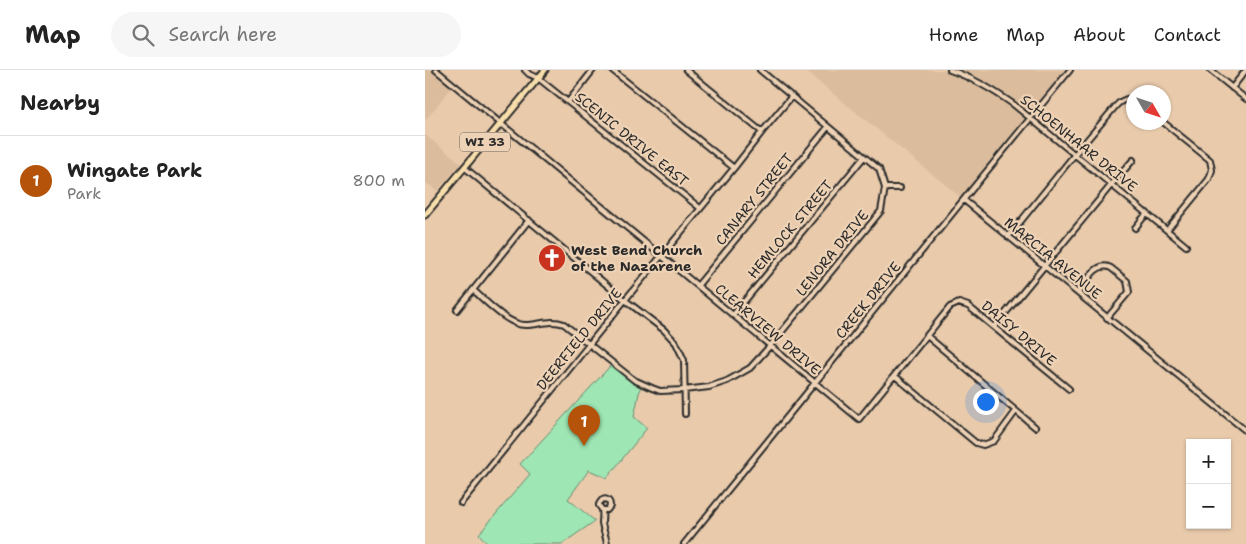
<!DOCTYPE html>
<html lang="en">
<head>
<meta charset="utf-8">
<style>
	:root { --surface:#fff; --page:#f6f6f6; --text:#222; --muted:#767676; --line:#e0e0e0; --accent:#b45309 }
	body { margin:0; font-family:"Shantell Sans",sans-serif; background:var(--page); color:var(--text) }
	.controls { position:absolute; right:15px; bottom:15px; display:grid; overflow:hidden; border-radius:0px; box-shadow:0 1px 4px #0004 }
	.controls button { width:45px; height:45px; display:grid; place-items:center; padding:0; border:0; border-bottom:1px solid var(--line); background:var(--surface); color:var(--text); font:25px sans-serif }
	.compass { position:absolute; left:701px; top:15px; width:45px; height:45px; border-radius:50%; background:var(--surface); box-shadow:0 1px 4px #0004; rotate:129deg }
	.you { position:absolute; left:560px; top:331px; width:18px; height:18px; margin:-12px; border:4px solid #fff; border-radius:50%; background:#1a73e8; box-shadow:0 0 0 8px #1a73e833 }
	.badge { display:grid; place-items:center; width:32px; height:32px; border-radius:50%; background:var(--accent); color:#fff; font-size:16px; font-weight:700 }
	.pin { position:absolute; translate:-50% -41px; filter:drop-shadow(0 1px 2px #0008) }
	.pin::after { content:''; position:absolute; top:26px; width:18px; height:15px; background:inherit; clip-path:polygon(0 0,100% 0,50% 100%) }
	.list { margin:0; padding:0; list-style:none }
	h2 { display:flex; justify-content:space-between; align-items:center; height:65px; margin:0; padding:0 20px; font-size:21px }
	h2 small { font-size:16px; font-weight:400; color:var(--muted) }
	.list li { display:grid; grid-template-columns:32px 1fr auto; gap:15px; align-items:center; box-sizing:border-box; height:90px; padding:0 20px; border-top:1px solid var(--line) }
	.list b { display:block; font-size:19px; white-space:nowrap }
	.list p { margin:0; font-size:16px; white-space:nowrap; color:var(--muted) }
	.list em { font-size:16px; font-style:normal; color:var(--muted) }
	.icon { flex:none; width:28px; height:28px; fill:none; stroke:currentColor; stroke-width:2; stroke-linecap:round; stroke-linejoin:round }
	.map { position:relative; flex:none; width:821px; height:474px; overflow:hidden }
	header { display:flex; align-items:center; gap:30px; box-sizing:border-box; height:70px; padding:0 25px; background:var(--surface); border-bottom:1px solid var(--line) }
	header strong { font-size:24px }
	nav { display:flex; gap:28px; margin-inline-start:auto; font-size:18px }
	.search { width:350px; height:45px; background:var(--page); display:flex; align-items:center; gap:12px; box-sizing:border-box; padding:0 18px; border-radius:28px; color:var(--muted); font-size:19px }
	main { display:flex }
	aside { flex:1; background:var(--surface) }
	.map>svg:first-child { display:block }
	.built { fill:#dbbd9d }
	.green { fill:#9ee6b3; stroke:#64886f }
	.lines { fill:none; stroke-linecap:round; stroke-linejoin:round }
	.minor-casing { stroke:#2b2b2b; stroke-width:8 }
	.major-casing { stroke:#2b2b2b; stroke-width:9 }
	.minor { stroke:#eed2b5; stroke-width:4 }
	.major { stroke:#f8deab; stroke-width:5 }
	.labels { text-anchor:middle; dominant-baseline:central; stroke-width:4.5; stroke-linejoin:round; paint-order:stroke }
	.shield { fill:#eed2b5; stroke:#665d54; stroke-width:1 }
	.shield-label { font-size:12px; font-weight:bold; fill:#2b2b2b }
	.street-label { font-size:14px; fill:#2b2b2b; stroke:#eed2b5 }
	.poi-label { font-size:14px; font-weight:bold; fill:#2b2b2b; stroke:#eed2b5; text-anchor:start }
</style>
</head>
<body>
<header>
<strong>Map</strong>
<div class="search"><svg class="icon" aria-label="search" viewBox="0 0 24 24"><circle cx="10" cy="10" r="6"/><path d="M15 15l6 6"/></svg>Search here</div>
<nav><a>Home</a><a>Map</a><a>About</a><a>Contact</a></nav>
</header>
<main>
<aside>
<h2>Nearby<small></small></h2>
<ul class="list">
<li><span class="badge">1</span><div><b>Wingate Park</b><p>Park</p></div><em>800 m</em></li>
</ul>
</aside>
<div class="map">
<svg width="821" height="474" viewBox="0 0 821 474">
	<rect width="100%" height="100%" fill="#e9cbac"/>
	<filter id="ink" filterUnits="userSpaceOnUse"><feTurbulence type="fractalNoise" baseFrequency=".02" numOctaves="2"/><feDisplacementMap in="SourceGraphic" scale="10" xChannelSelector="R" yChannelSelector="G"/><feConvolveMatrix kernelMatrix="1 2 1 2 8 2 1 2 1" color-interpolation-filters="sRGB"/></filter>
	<g filter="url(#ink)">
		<path class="built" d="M0,0H6L27,17L0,51Z
			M379,0H644L539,130Z
			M0,65L36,93L12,121L0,112Z"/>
		<path class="green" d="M188,293L216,314L209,347L222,358L182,408L164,400L143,429L170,451L137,474H63L54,464L105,404L95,394Z"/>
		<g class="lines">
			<defs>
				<path id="minor" d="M11,0L434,349L525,237L534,233L543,236L644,319
					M100,0L104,4L113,8L275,138
					M187,0L309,98
					M261,0L337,62
					M525,0C548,8 568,20 588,34L761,176
					M785,0L821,29
					M807,18L821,0
					M143,32L168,0
					M738,52L785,90L787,100L784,109L742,160
					M39,97L200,230L239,260L251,273L259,290L260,344
					M460,118H475
					M539,130L821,361
					M710,158L722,143
					M583,167L650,84L690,37C695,31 700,28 708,29
					M273,215L403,57
					M48,220C61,231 83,255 100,255C114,255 126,249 139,254L209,310L227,318L235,321L259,320L284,317L302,311L325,298L345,276L456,141L460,118L454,99L335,0
					M653,223C661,213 671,190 686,198C691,202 697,207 702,211L704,222L682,248
					M32,240L104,150
					M308,245L439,87
					M569,257L687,114L708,90
					M502,266L610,357
					M470,306L551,373L558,375L569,371L591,341
					M36,433L200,230L309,98L337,62L367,26
					M177,440H182L185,436C185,431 182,428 177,430C171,437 175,435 177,440C178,444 177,449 177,453C178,460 181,466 182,474
					M259,474L548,118L645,0"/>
				<path id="major" d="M0,145L120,0"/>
			</defs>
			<use href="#minor" class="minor-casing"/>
			<use href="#major" class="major-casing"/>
			<use href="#minor" class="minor"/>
			<use href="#major" class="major"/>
		</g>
	</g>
	<defs>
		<symbol id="church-disc" viewBox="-11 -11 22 22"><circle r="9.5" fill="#c8321e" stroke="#eed2b5"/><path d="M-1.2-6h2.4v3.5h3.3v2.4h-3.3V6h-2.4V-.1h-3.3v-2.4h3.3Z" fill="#fff"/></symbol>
	</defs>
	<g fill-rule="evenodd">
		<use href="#church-disc" x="111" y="172" width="32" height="32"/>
	</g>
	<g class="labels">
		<rect class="shield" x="35" y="62.5" width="50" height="19" rx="4"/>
		<g class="shield-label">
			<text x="60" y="72">WI 33</text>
		</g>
		<g class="street-label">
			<text transform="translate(207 69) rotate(39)">SCENIC DRIVE EAST</text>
			<text transform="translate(654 73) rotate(39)">SCHOENHAAR DRIVE</text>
			<text transform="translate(329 129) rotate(-51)">CANARY STREET</text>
			<text transform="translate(365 159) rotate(-50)">HEMLOCK STREET</text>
			<text transform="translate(407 183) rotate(-51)">LENORA DRIVE</text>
			<text transform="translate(628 188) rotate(39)">MARCIA AVENUE</text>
			<text transform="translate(443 230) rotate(-51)">CREEK DRIVE</text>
			<text transform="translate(343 259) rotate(40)">CLEARVIEW DRIVE</text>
			<text transform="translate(594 263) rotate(40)">DAISY DRIVE</text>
			<text transform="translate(154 269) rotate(-51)">DEERFIELD DRIVE</text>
		</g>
		<g class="poi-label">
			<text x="146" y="180">West Bend Church<tspan x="146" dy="16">of the Nazarene</tspan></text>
		</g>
	</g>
</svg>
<div class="controls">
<button>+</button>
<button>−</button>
</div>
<svg class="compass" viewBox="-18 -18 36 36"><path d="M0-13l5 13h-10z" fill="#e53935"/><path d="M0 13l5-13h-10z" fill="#767676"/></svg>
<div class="you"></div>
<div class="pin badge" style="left:159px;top:376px">1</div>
</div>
</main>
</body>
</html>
